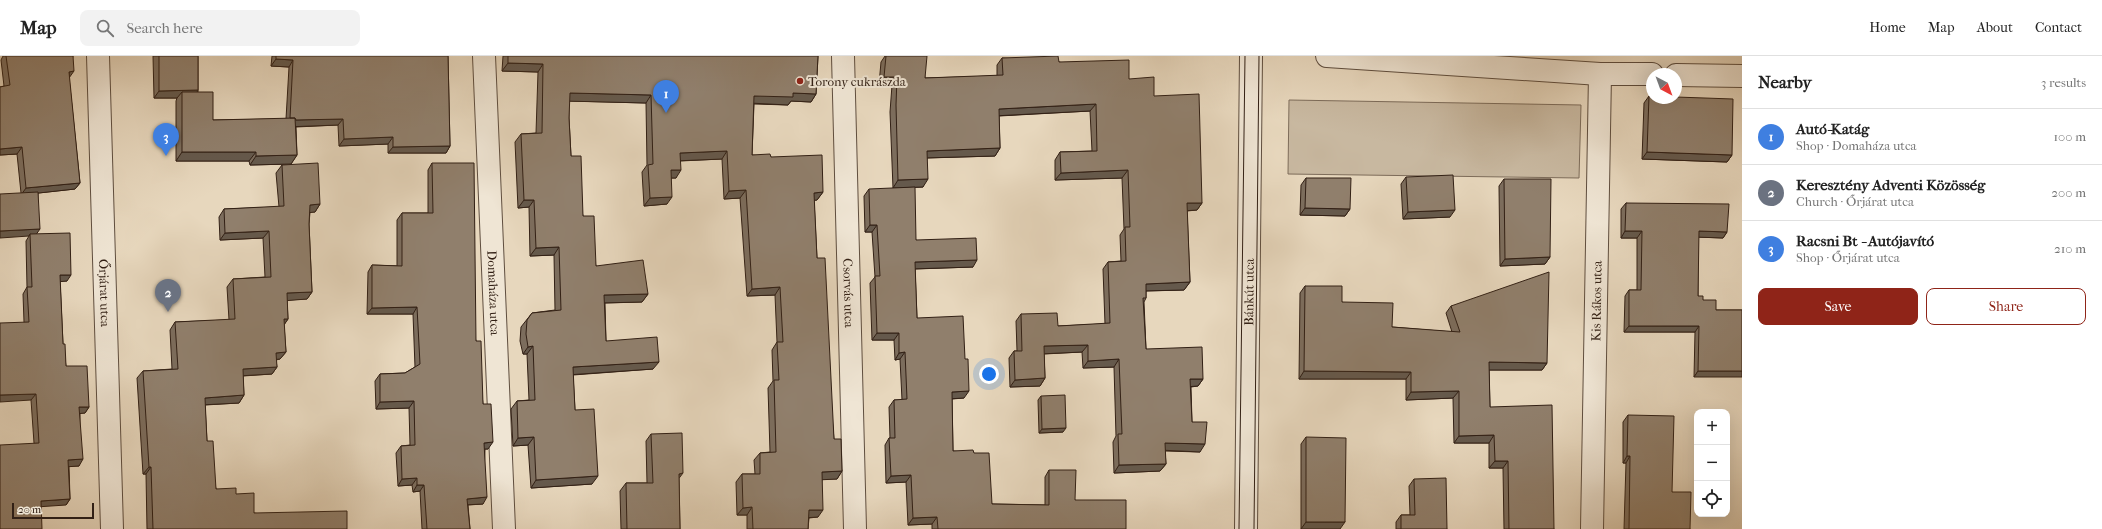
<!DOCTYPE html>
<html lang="en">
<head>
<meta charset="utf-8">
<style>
	:root { --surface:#fff; --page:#f2f2f2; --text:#222; --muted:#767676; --line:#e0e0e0; --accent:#8f2418 }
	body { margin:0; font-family:"IM FELL French Canon",serif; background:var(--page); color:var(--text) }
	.controls { position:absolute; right:12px; bottom:12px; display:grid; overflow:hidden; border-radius:8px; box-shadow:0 4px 16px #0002 }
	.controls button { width:36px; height:36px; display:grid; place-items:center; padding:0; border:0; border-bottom:1px solid var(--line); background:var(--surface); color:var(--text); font:20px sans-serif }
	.compass { position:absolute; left:1646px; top:12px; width:36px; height:36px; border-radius:50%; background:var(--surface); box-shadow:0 4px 16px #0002; rotate:139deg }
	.scale { position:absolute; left:12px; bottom:10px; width:82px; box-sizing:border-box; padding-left:4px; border:2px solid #322015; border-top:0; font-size:11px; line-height:14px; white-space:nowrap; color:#322015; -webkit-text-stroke:3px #efe5d4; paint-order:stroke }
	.you { position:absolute; left:989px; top:318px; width:14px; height:14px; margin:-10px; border:3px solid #fff; border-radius:50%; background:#1a73e8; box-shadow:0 0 0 6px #1a73e833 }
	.badge { display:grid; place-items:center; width:26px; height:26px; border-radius:50%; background:var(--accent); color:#fff; font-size:13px; font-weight:700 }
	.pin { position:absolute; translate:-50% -33px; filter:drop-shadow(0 1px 2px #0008) }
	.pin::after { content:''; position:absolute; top:21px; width:14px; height:12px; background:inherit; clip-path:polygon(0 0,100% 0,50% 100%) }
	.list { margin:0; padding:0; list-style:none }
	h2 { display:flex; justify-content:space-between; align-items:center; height:52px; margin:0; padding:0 16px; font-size:17px }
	h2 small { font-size:13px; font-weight:400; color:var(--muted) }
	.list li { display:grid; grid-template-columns:26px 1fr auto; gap:12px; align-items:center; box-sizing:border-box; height:56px; padding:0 16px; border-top:1px solid var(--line) }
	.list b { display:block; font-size:15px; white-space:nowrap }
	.list p { margin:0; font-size:13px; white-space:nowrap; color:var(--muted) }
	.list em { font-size:13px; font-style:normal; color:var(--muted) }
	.actions { display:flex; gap:8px; padding:12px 16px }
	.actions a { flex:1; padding:9px 0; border:1px solid var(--accent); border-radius:8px; text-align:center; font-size:14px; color:var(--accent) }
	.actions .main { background:var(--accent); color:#fff }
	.icon { flex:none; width:22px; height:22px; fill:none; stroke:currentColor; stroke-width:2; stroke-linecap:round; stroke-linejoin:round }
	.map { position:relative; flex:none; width:1742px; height:473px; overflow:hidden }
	header { display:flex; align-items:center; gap:24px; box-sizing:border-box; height:56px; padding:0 20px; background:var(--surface); border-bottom:1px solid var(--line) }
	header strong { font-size:19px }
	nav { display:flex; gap:22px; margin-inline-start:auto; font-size:14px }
	.search { width:280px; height:36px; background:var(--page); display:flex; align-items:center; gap:10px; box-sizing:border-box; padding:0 14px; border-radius:8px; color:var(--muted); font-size:15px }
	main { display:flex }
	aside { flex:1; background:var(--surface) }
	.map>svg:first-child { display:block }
	.green { fill:#c8b8a0; stroke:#7d6c5a }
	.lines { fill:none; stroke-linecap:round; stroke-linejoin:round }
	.minor-casing { stroke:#5f4e3f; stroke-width:24 }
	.minor { stroke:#efe5d4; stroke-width:22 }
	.tram { stroke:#322015; stroke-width:1 }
	.wall { fill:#7c6d5d; stroke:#322015 }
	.shaded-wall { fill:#65594c; stroke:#322015 }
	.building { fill:#907f6c; stroke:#322015 }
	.poi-dot { fill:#8f2418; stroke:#efe5d4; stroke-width:1.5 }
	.labels { text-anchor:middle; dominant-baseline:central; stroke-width:4; stroke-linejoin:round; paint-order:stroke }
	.poi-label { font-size:13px; fill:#322015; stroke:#efe5d4; text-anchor:start }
	.street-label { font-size:13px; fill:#322015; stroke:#efe5d4 }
</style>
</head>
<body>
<header>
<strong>Map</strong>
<div class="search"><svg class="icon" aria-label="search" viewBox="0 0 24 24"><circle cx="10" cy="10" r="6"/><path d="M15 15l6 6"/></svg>Search here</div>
<nav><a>Home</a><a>Map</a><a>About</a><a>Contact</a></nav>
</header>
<main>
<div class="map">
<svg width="1742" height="473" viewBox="0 0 1742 473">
	<rect width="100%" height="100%" fill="#e7d7bd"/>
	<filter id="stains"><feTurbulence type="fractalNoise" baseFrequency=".005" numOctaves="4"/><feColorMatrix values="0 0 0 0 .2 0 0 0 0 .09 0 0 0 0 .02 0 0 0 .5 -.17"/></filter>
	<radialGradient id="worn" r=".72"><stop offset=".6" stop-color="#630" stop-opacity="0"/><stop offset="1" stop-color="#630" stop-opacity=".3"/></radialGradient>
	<path class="green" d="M1289,44L1581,49L1579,122L1288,118Z"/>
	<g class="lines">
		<defs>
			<g id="minor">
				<path id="s1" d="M98,0L112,473"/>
				<path id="s2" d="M484,0L504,473"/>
				<path id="s3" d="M843,0L855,473"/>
				<path d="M1327,0L1600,18H1652"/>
				<path d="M1676,19L1742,20"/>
				<path id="s4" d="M1246,473L1251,0"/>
				<path id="s5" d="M1592,473L1600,18"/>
			</g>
		</defs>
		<use href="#minor" class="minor-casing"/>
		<use href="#minor" class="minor"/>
		<path class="tram" d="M1239,473L1245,0
			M1254,473L1259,0"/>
	</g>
	<path class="wall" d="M3,0H73L69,22L80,127L75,133L38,137L36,178L67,225H60L63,288L66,310L89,351L85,357H80L79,410H69L70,443L66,449L34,387L31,344L24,266L23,238L27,231L26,185L29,180L21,137L17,98L0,99V31L4,30L1,4Z
		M153,0H198V36L213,64L286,63L289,11L271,10L272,0H448L450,90L446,97H388V88L339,90L338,69L296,71L297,99L291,108L250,109L249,105H176V45L177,42H154Z
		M503,0H818L816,38L811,46L791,45L788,49L754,48L752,99L771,101L823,136L817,144H814L817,202L834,383L842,415L837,423H822L818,461L809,462L808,473H747V459H737L736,426L742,418H755L754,404L760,397L770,396L768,332L773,325L772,294L777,286L775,239L747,240L740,142L724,143L722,103L680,105L676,122H671L667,148L644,150L642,116L647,109L646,47L569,45V62L571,100L583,160L596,210L648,238L642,246L605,247L606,285L653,313L573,319L575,354L592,428L531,432L528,389L513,390L511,353L517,345L529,344L527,298H523L520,285L521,271L532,257L555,254L554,199L530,200L529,151L518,152L515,86L521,78L536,77L538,16L502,15Z
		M885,0H922L925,22L997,20V9L1002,2L1059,6L1129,23L1154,40L1202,147L1197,154L1187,155L1190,226L1184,234L1146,235V242L1144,246L1146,293L1203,323L1198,330L1191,331L1192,366L1200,396L1165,395L1166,408L1160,415L1114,417L1113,386L1116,380L1114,311L1083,312L1082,296L1044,298L1045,322L1040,330L1010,331L1009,302L1014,295H1017L1016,265L1021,258L1058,270L1105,268L1103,213L1108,206L1121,205L1120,179L1124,173L1122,122L1055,124V104L1060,96L1092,95L1090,55L999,60L1000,92L995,100L927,102L923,131L893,132L890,56L892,29L879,28L881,6Z
		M1649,40L1732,99L1727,106L1642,103L1644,47Z
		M432,107L476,285L488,393H485L483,448L468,449L470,473H422L420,435L413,436L412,429L398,430L396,397L401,390L410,389L409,352L376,353L375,325L380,318L405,317L415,311L413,258H367L368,216L372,209L397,210V164L402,157H428V114Z
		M282,109L320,148L315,156H310L309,168L312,236L307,243L287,244L288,263L284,269L286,296L280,303L276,304L277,311L272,318L243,320L244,339L239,347L205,349L207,385L216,433L236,438L254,457L347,473H147L146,418H143L137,322L143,315L172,313L170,274L175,266L229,264L227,231L233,223L265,221L263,182L220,184L219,161L224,153L279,151L276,117Z
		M1406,121L1450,161L1403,163L1401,128Z
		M1306,122L1350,153L1345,160L1300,159L1301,129Z
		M1504,123L1550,201L1545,208L1500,210L1499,130Z
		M869,133L916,184L973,211L915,213L917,262L964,342L952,343L953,395L974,397L992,448L1045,449V421L1049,414L1075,444L1126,473H932V468L908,469L906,426L886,427L885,389L889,382H890L889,351L894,344H902L900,303L895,304L894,284H872L870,227L875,221L872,176H865L864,140Z
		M1626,147L1727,176L1723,182L1698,181V240L1703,244L1716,254H1742L1694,321L1695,276H1624L1625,240L1629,234H1637V182H1621V153Z
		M1305,230L1342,246L1392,271L1452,276L1446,257L1451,250L1547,307L1542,314H1489L1490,351L1554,473H1504L1503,412H1489V387H1454L1453,342L1406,344V323H1299L1300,237Z
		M1041,340L1063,376L1039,377L1038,344Z
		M1628,359L1672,436L1690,473H1624L1626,407H1623V366Z
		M651,378L679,423L680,473H621L620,435L626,427H647L646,385Z
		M1306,381L1345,466L1301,473V388Z
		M1414,423L1447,473H1396V466L1401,459H1410L1409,430Z"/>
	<path class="shaded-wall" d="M276,3L293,4L289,11L271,10Z
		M508,7L543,8L538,16L502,15Z
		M74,15L69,22V16Z
		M884,21H897L892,29L879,28Z
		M198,34L194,42L182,36L177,42H154L159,35Z
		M570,37L651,39L646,47L564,45Z
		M793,37L816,38L811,46L791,45L788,49L749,47L754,40Z
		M1096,48L1090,55L993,60L999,53Z
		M343,63L338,69L285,71L290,64Z
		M393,81L388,88L339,90L344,83Z
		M450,90L446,97H388L393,91Z
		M22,91L17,98L0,99V93Z
		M1000,92L995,100L922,102L927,95Z
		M727,95L722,103L674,105L680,97Z
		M182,96H256L249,105H176Z
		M1647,96L1732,99L1727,106L1642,103Z
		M297,99L291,108L250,109L256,100Z
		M671,114H681L676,122H666Z
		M1128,114L1122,122L1055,124L1061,117Z
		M928,123L923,131L893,132L898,124Z
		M80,127L75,133L21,139L26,132Z
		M746,134L740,142L724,143L729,135Z
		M823,136L817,144L808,145L814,137Z
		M672,141L667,148L644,150L650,142Z
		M524,144H534L529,151L518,152Z
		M1187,147H1202L1197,154L1182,155Z
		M320,148L315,156L305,157L310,149Z
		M1305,152L1350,153L1345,160L1300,159Z
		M1455,154L1450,161L1403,163L1408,156Z
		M870,169H877L872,176H865Z
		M40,173L35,180L30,178L29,180L0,182V175Z
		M269,175L263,182L220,184L225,177Z
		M1625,175H1642L1637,182H1621Z
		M1699,175L1727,176L1723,182L1694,181Z
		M559,191L554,199L530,200L536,192Z
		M1550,201L1545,208L1500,210L1505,203Z
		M977,204L973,211L910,213L915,206Z
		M60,219H71L67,225L55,226Z
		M1190,226L1184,234L1140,235L1146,228Z
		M780,231L775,239L747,240L752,233Z
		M312,236L307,243L282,245L287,237Z
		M648,238L642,246L599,247L604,239Z
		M417,251L413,258H367L372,252Z
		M284,263H288L283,270Z
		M1629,270H1699L1695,276H1624Z
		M877,277H899L894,284H872Z
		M1088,289L1082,296L1039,298L1044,290Z
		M533,290L527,298H523L528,291Z
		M286,296L280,303L271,304L276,297Z
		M905,296L900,303L895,304L899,297Z
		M1119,303L1114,311L1083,312L1088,305Z
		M659,306L653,313L567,319L573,311Z
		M1489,306L1547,307L1542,314H1484Z
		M277,311L272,318L238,320L243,313Z
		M1304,315L1411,316L1406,323H1299Z
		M1698,315H1742V321H1694Z
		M1045,322L1040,330L1010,331L1015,324Z
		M1190,323H1203L1198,330L1185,331Z
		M969,335L964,342L947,343L952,336Z
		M1459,335L1453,342L1406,344L1411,336Z
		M36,338L31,344L0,346V339Z
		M244,339L239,347L200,349L205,342Z
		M414,345L409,352L376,353L380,346Z
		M79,351H89L85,357L75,358Z
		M1066,372L1063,376L1039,377L1042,373Z
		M1494,379L1489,387H1454L1459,380Z
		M534,381L528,389L513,390L518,382Z
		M493,386L488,393H480L484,387Z
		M1165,387L1205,388L1200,396L1159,394Z
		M1627,400H1630L1626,407H1623Z
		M83,403L79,410L64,411L68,404Z
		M1495,405H1508L1503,412H1489Z
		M1166,408L1160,415L1114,417L1119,409Z
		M149,411H151L146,418H143Z
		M842,415L837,423L817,424L822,416Z
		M683,417L677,425L679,418Z
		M911,419L906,426L886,427L891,420Z
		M598,420L592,428L531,432L536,424Z
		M417,422L412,429L398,430L402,423Z
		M417,429H424L420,435L413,436Z
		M487,441L483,448L463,449L467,443Z
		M70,443L66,449L36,451L41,445Z
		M752,451L747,459H737L743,452Z
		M809,454H823L818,461L803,462Z
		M937,461L932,468L908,469L913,462Z
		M1306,466H1345L1340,473H1301Z"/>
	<path class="building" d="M6,0H73L74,15L69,16L80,127L26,132L22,91L0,93V31L10,29Z
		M159,0H198V34L159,35Z
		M276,0H448L450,90L393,91V81L344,83L343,63L296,64L295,62H290L293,4L276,3Z
		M508,0H818L816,38L793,37V41L754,40L752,99L770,98L771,101L822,99L823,136L814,137L817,202H825L834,383H841L842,415L822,416L823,454H809L808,473H753L752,451L743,452L742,418H760V397L776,396L774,324H779L777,286H783L780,231L752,233L746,134L729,135L727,95L680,97L681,114H671L672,141L650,142L648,109L653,108L651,39L570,37L569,62L571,100H581L583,160H594L596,210L643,204L648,238L604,239L606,285L657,281L659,306L573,311L575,354L594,353L598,420L536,424L534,381L518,382L517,345L535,344L533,290L528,291L526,278L527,264L532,257L561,254L559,191L536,192L534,144H524L521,78L542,77L543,8L508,7Z
		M886,0H927L925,22L1003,19L1002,2L1058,0L1059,6L1129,4V23L1154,21V40L1199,38L1202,147H1187L1190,226L1146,228V242H1143L1146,293L1202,291L1203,323H1190L1192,366H1207L1205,388L1165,387L1166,408L1119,409L1118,378H1122L1119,303L1088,305V289L1044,290L1045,322L1015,324L1014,295H1022L1021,258L1057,257L1058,270L1110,267L1108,206L1126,205L1125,171H1130L1128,114L1061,117L1060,96L1097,95L1096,48L999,53L1000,92L927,95L928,123L898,124L896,49L897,21H884Z
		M182,36H213V64L295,62L297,99L256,100V96H182Z
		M1649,40H1652V42H1676V41L1733,43L1732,99L1647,96Z
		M318,107L320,148L310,149L309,168L312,236L287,237L288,263H284L286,296L276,297L277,311L243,313L244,339L205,342L207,385H213L216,433L236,432V438L254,437V457L347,455V473H153L151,411H149L143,315L178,313L175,266L235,263L233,223L271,221L269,175L225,177L224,153L284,150L282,109Z
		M432,107H474L476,285H481L483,348H491L493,386L484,387L487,441L467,443L470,473H427L424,429H417V422L402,423L401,390L415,389L414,345L380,346V318L405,317L420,308L417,251L372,252V209L402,210V157H433Z
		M1453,119L1455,154L1408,156L1406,121Z
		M1306,122H1351L1350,153L1305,152Z
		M1504,123H1551L1550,201L1505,203Z
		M915,131L916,184L976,182L977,204L915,206L917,262L963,260L965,303H968L969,335L952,336L953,395L973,394L974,397H989L992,448L1049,449V414H1076L1075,444H1126V473H938L937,461L913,462L911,419L891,420L889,382H895L894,344L907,343L905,296L899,297V277H877L875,220H880L877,169H870L869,133Z
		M38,136L40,173L0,175V138Z
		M1626,147L1729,148L1727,176L1699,175L1698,240H1703V244H1716V254H1742V315H1698L1699,270H1629V234H1641L1642,175H1625Z
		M70,177L71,219H60L63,288H65L66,310H87L89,351H79L83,403L68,404L70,443L41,445L42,473H0V389L39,387L36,338L0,339V267L29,266L27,231H32L30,178Z
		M1549,216L1547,307L1489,306L1490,351L1552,349L1554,473H1509L1508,405H1495L1494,379L1459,380V335L1411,336V316L1304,315L1305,230H1342V246L1393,247L1392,271L1460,276L1451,250Z
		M1065,339L1066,372L1042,373L1041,340Z
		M1628,359L1674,360L1672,436H1691L1690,473H1629L1630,400H1627Z
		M682,377L683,417L679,418L680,473H627L626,427H653L651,378Z
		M1306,381L1346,382L1345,466H1306Z
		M1446,422L1447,473H1401V459H1415L1414,423Z"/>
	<circle class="poi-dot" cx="800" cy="25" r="4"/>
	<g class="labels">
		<g class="poi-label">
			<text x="808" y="25">Torony cukrászda</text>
		</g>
		<g class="street-label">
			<text stroke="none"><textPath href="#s3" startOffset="237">Csorvás utca</textPath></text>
			<text stroke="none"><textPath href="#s4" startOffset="237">Bánkút utca</textPath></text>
			<text stroke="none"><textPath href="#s1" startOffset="237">Őrjárat utca</textPath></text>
			<text stroke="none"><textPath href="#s2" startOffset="237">Domaháza utca</textPath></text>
			<text stroke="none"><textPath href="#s5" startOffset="228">Kis Rákos utca</textPath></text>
		</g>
	</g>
	<rect width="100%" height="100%" filter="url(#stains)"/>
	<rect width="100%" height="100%" fill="url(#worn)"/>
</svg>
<div class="controls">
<button>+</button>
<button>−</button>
<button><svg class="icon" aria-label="locate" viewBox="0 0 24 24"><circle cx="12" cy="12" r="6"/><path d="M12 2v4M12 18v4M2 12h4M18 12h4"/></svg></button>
</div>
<svg class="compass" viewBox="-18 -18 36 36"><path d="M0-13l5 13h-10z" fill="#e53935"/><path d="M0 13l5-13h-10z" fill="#767676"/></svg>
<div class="scale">20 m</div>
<div class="you"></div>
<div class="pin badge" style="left:666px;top:57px;background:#3f7fe0">1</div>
<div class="pin badge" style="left:168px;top:256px;background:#6b7280">2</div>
<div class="pin badge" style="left:166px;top:100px;background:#3f7fe0">3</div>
</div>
<aside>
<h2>Nearby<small>3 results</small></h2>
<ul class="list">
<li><span class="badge" style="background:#3f7fe0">1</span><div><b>Autó-Katág</b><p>Shop · Domaháza utca</p></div><em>100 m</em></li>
<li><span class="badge" style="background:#6b7280">2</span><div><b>Keresztény Adventi Közösség</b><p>Church · Őrjárat utca</p></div><em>200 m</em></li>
<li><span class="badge" style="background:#3f7fe0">3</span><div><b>Racsni Bt - Autójavító</b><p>Shop · Őrjárat utca</p></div><em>210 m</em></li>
</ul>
<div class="actions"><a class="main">Save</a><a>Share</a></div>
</aside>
</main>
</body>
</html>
